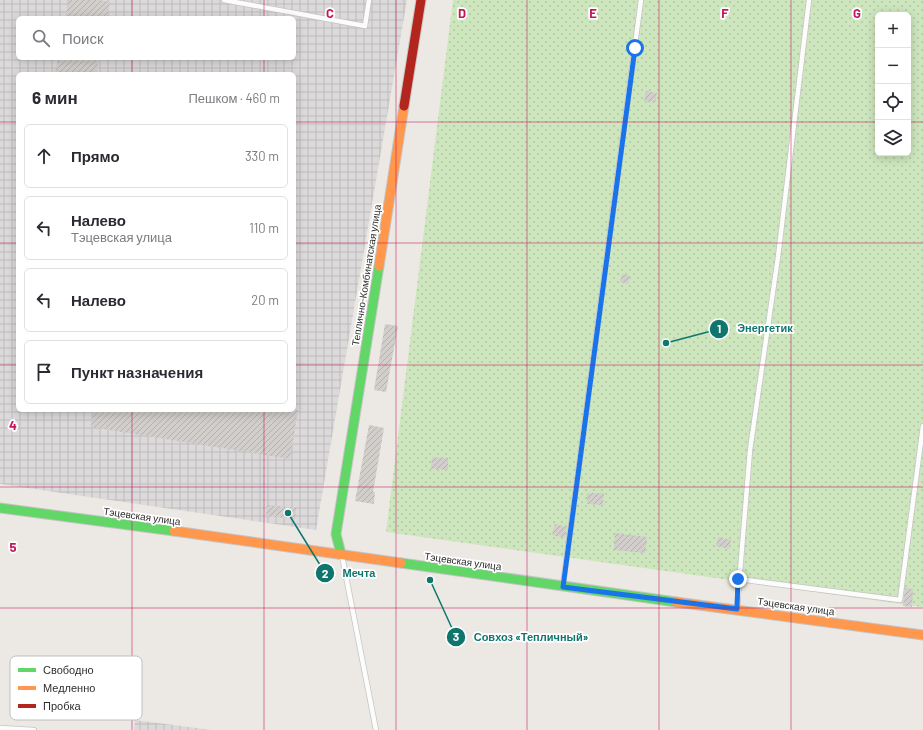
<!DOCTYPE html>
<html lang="ru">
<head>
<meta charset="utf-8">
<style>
	:root { --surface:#fff; --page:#f2f2f3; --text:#2b2b33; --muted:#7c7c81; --line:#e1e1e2 }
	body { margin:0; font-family:Barlow,sans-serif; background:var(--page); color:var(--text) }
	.controls { position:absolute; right:12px; top:12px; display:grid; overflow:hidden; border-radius:6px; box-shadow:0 2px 10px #0003 }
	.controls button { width:36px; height:36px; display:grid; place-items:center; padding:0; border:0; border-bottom:1px solid var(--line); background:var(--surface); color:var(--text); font:20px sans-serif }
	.stop { position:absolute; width:12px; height:12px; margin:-9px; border:3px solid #1a73e8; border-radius:50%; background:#fff }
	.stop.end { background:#1a73e8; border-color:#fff; box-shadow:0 1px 4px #0008 }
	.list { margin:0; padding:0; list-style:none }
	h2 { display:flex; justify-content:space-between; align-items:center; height:52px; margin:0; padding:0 16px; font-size:17px }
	h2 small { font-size:13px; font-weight:400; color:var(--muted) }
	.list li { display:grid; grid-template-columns:26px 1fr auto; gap:12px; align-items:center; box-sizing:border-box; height:64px; margin:0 8px 8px; padding:0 8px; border:1px solid var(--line); border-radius:6px }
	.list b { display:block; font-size:15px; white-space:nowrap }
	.list p { margin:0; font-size:13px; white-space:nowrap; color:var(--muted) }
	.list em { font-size:13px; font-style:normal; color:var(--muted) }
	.icon { flex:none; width:22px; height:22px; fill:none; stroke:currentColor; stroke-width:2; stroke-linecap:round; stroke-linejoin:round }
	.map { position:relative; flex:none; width:923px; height:730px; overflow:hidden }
	.search { position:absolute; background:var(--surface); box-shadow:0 2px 10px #0003; left:16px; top:16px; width:280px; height:44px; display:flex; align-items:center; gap:10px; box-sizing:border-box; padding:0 14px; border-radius:6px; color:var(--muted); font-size:15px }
	.panel { position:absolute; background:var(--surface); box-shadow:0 2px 10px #0003; left:16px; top:72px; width:280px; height:340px; border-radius:6px }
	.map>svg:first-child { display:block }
	.industrial { fill:url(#industrial-grid); fill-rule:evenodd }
	.grass { fill:url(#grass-dots); fill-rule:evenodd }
	.building { fill:url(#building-hatch) }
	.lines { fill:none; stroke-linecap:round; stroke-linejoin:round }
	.lane-casing { stroke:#c5c4c5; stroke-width:6 }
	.fast-casing { stroke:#c5c4c5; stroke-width:11 }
	.slow-casing { stroke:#c5c4c5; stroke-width:11 }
	.jam-casing { stroke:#c5c4c5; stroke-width:11 }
	.lane { stroke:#fcfcfb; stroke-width:4.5 }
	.fast { stroke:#63d668; stroke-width:9 }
	.slow { stroke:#ff974d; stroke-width:9 }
	.jam { stroke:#b3261e; stroke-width:9 }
	.route { stroke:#1a73e8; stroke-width:5 }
	.grid { fill:none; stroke:#c2185b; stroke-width:1; stroke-opacity:0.55 }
	.labels { text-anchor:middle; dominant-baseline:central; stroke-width:3.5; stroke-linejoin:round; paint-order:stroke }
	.street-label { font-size:10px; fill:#2e2e2e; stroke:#fff }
	.key { fill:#fff; stroke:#c0c0c0; stroke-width:1 }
	.key-label { font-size:11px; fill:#2e2e2e }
	.grid-label { font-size:13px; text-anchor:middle; font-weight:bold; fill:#c2185b; stroke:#fff; stroke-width:3.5; stroke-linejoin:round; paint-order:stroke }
	.leader { fill:none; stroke:#0f766e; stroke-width:1.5 }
	.callout-dot { fill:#0f766e; stroke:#fff; stroke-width:1.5 }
	.mark-label { font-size:12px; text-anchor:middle; font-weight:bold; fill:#fff }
	.callout-label { font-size:11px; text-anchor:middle; font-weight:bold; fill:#0f766e; stroke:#fff; stroke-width:3.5; stroke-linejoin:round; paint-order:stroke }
</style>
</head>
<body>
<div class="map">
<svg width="923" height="730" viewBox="0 0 923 730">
	<defs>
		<pattern id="industrial-grid" width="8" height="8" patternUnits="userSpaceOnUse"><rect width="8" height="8" fill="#dcd9db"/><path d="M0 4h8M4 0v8" fill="none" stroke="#bdbbbc"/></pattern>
		<pattern id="grass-dots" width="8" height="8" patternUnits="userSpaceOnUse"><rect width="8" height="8" fill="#cee6be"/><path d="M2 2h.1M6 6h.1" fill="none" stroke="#b1c6a4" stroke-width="1.8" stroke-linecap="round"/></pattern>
		<pattern id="building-hatch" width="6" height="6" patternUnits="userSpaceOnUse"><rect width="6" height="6" fill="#d1cecb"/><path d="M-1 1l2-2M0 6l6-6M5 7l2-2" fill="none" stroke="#b4b1af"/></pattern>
	</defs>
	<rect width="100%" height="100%" fill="#ece8e4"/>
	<path class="industrial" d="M0,0H407L316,530L0,484ZM18,18H294V58H18ZM18,74H294V410H18Z
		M135,720L212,730H134Z"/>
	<path class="grass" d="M453,0H923V607L386,532ZM878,15H908V153H878Z"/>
	<path class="building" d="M69,0H99L110,2L107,18H65Z
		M58,58H99L96,74H55Z
		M646,91L657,93L655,103L644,101Z
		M622,274L630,276L628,284L620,282Z
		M385,324L398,326L386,392L374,390Z
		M93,410H298L290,459L91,427Z
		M369,425L384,428L373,492H375L374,504L355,501Z
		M432,457L448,458V470L431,469Z
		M587,493H604L603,505L587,504Z
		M267,505L296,508L295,519L266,516Z
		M555,524L567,527L565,538L552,535Z
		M615,533L647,537L645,553L614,550Z
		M718,537L731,540L729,549L716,546Z
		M905,588L913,589L912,607L903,606Z"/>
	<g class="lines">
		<defs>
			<path id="lane" d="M224,0L365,26L369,0
				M342,556L376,730
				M738,579L900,600L923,426
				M563,585L641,0
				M737,609L750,450L778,257L809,0
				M0,728L34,730"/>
			<path id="fast" d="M0,508L174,531
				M341,554L336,534L379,266
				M401,563L676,602"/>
			<path id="slow" d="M379,266L404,106
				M174,531L401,563
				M676,602L923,635"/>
			<path id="jam" d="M404,106L421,0"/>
		</defs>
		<use href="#lane" class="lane-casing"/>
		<use href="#fast" class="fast-casing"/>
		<use href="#slow" class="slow-casing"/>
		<use href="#jam" class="jam-casing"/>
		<use href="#lane" class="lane"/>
		<use href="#fast" class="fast"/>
		<use href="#slow" class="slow"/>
		<use href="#jam" class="jam"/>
	</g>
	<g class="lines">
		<path class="route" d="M635,48L563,587L737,609L738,579"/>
	</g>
	<path class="grid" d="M132,0V18M264,0V18M396,0V730M527,0V730M659,0V730M791,0V730M132,58V74M264,58V74M0,122H18M294,122H878M908,122H923M0,243H18M294,243H923M0,365H18M294,365H923M132,410V730M264,410V730M0,487H923M0,608H923"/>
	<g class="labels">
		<g class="street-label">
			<text transform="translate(366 275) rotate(-81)">Теплично-Комбинатская улица</text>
			<text transform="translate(142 516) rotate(8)">Тэцевская улица</text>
			<text transform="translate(463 561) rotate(8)">Тэцевская улица</text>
			<text transform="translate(796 606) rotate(8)">Тэцевская улица</text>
		</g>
	</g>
	<rect x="10" y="656" width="132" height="64" rx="6" class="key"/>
	<rect x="18" y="668" width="18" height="4" fill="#63d668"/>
	<rect x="18" y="686" width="18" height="4" fill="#ff974d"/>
	<rect x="18" y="704" width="18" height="4" fill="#b3261e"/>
	<g class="key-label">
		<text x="43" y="674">Свободно</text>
		<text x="43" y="692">Медленно</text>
		<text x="43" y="710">Пробка</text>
	</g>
	<g class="grid-label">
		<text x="330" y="18">C</text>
		<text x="462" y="18">D</text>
		<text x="593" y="18">E</text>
		<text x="725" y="18">F</text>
		<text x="857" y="18">G</text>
		<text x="13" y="430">4</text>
		<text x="13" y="552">5</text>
	</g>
	<path class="leader" d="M666 343L719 329M288 513L325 573M430 580L456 637"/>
	<g class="callout-dot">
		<circle cx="666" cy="343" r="4"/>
		<circle cx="288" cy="513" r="4"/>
		<circle cx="430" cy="580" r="4"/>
		<circle cx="719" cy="329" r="10"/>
		<circle cx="325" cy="573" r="10"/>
		<circle cx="456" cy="637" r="10"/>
	</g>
	<g class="mark-label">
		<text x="719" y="333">1</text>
		<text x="325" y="578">2</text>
		<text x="456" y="641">3</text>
	</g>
	<g class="callout-label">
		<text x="765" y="332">Энергетик</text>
		<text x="359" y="577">Мечта</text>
		<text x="531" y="641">Совхоз «Тепличный»</text>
	</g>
</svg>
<div class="controls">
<button>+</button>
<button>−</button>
<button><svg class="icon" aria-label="locate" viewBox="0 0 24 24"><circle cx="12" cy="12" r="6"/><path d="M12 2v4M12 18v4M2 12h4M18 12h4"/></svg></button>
<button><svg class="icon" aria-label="layers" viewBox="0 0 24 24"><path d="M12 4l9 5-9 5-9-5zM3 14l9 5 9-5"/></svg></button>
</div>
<div class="stop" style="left:635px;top:48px"></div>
<div class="stop end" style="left:738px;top:579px"></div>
<div class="search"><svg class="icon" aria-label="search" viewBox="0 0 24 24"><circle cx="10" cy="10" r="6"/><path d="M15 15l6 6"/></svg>Поиск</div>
<section class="panel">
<h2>6 мин<small>Пешком · 460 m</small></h2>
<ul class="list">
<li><svg class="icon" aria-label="ahead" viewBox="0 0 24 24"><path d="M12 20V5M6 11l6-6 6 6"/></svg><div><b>Прямо</b></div><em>330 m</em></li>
<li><svg class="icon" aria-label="left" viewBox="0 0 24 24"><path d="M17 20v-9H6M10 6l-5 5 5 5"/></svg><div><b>Налево</b><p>Тэцевская улица</p></div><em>110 m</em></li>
<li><svg class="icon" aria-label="left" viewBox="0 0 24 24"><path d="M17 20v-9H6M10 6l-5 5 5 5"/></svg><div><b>Налево</b></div><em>20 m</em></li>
<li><svg class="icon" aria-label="arrive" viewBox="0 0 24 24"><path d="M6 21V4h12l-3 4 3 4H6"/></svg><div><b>Пункт назначения</b></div></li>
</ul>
</section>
</div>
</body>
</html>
